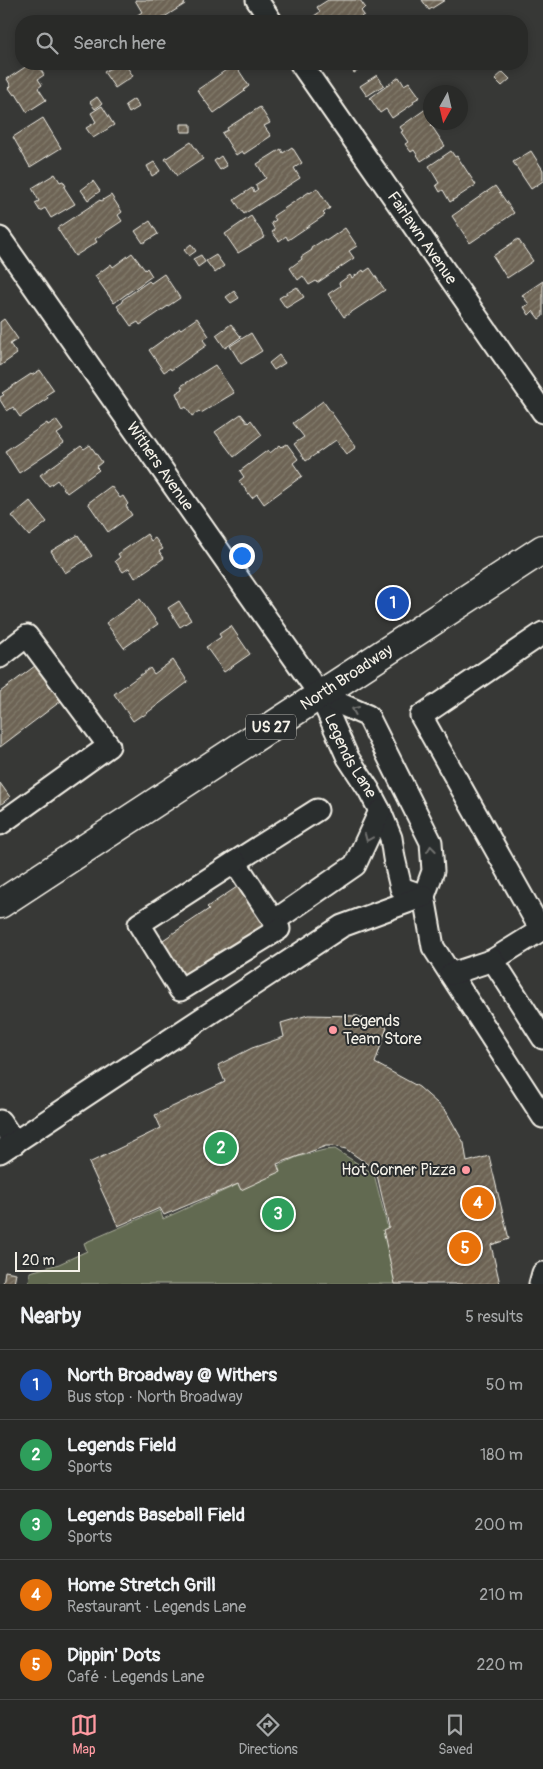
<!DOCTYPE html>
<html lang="en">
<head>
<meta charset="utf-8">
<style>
	:root { --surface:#292a28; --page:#313230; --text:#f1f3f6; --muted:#a5a7a8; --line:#454645; --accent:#ff9aa2 }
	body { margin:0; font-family:Pangolin,sans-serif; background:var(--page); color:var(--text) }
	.compass { position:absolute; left:423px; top:85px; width:45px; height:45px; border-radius:50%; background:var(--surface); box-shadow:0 2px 8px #0003; rotate:188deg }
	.scale { position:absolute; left:15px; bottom:12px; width:65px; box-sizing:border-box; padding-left:5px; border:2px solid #f4f1e8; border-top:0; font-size:14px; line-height:18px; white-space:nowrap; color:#f4f1e8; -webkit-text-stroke:4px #2a2d2e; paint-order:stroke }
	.you { position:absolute; left:241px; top:555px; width:18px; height:18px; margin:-12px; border:4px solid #fff; border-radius:50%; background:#1a73e8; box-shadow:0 0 0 8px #1a73e833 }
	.badge { display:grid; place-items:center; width:32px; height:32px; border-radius:50%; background:var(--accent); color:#fff; font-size:16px; font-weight:700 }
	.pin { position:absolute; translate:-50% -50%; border:2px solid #fff; box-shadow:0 1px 5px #0006 }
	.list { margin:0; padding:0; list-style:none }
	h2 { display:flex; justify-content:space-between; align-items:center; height:65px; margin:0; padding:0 20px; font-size:21px }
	h2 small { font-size:16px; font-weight:400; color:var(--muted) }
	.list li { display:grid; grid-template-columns:32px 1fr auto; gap:15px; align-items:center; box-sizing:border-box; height:70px; padding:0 20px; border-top:1px solid var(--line) }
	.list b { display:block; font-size:19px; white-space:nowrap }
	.list p { margin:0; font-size:16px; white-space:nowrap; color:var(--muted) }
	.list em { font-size:16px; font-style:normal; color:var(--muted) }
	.icon { flex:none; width:28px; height:28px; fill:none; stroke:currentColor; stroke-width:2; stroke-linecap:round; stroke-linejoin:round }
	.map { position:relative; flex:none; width:543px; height:1284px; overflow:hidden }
	.search { position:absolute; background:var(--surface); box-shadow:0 2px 8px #0003; left:15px; right:15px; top:15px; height:55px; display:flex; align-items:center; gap:12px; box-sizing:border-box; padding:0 18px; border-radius:20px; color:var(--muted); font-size:19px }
	.sheet { height:415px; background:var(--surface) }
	nav { display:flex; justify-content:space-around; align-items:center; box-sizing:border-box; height:70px; border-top:1px solid var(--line); background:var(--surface); font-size:14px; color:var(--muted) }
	nav a { display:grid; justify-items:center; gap:2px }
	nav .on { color:var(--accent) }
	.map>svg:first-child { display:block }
	.grass { fill:#626b51; stroke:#abae9c }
	.building { fill:url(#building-hatch); stroke:#f4f1e8 }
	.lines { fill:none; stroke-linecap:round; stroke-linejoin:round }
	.minor-casing { stroke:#f4f1e8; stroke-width:25 }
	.major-casing { stroke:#f4f1e8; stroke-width:31 }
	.minor { stroke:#2a2d2e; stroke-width:21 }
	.major { stroke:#2a2d2e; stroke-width:28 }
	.oneway { stroke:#71726f }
	.poi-dot { fill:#ff9aa2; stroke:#2a2d2e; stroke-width:2 }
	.labels { text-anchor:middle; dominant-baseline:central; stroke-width:4; stroke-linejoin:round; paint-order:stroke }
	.shield { fill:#2a2d2e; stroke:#b7b6b0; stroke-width:1 }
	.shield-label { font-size:15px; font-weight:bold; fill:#f4f1e8 }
	.street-label { font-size:16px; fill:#f4f1e8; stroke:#2a2d2e }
	.poi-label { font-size:16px; fill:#f4f1e8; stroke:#2a2d2e; text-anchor:start }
</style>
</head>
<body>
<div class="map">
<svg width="543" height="1284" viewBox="0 0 543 1284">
	<defs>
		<pattern id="building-hatch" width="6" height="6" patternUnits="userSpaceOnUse" patternTransform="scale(1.25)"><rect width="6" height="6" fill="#6d6454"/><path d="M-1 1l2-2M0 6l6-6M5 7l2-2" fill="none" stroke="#827b6d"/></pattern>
	</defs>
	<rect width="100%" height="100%" fill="#373836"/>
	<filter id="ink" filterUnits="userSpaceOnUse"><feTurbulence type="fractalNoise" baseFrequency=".02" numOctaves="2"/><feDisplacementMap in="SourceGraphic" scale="10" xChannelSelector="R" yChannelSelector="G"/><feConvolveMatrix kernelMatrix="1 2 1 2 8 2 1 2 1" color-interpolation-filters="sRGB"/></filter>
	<g filter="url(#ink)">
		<path class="grass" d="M335,1149L374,1174L402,1284H29L30,1272L59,1264L87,1251L84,1243L160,1210L163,1219L297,1157L324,1150Z"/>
		<path class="building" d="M135,0H182L185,4L158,21H140L136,16L142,12Z
			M328,0H360L365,7L361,11L364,15L354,21H317L314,16L320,12L317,7Z
			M422,0H445L429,10Z
			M30,64H37L44,75L38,79L42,85L38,88L46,100L27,112L16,94L14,95L9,88L11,86L7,79Z
			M117,64H125L133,76L115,88L104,72Z
			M348,64H369L354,73Z
			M236,66L249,86L244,90L245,91L214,113L197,90L229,68L231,70Z
			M503,72L510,79L502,86L495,79Z
			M377,75L384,85L367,96L360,86Z
			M399,77L404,85L409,82L420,97L413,101L414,103L392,118L386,109L380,113L370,98Z
			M97,97L102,104L95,109L90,102Z
			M134,99L139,107L129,113L125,105Z
			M102,106L114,125L93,138L86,128L96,122L91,113Z
			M430,106V122H434L431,125L445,146L421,161L414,150L411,152L405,144L408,142L401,132L403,131L400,127Z
			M260,107L270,123L264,126L271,136L244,154L242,151L236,155L222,133L228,130L227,128Z
			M43,118L61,148L30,167L13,137Z
			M181,124H191V132H181Z
			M191,142L203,159L177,176L165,159Z
			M292,147L302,163L294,168L300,178L244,214L234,200L252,188L254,192L258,189L255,185L266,178L257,164L281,149L283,153Z
			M451,151L455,157L457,156L476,185L450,202L443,190L440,192L436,185L439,183L429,166Z
			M531,151L543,170V181L531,189L513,162Z
			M221,156L227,166L220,170L214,161Z
			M154,162L160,171L152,176L147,166Z
			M55,174L60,182L63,181L66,186L64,187L75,204L51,218L45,208L40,211L35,203L39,201L32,188Z
			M93,181L100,191L88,200L81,190Z
			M495,186L514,213L470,243L452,216Z
			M317,188L330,208L323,213L325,215L288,240L286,236L279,241L272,232L275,230L271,223L276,220L273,216L309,192L310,193Z
			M111,195L122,212L118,215L122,221L95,239L97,242L75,256L57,228L100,200L101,201Z
			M251,216L265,237L238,253L225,234Z
			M150,221L158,234L143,243L135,231Z
			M345,228L357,246L349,251L354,258L317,283L316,281L309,285L303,276L298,280L290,268L302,259L301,257L312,250L311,248L325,239L326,241Z
			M518,239L533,261L507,278L493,256Z
			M191,244L196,251L189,256L184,250Z
			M132,253L145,270L147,268L152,276L114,303L95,276L111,264L113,267Z
			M201,255L205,262L198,267L193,259Z
			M216,255L224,266L215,273L206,261Z
			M370,268L385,290L344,317L328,294L340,286L339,283L350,275L352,278L363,270L364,272Z
			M164,274L180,298L140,325L138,322L131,326L117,306L123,302L122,300L149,281L151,283Z
			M543,281V316L539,319L533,311L529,315L524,307L529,304L522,295Z
			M297,287L304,297L286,308L279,298Z
			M234,291L239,298L231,303L226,297Z
			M197,318L209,336L203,340L207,345L171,370L170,368L164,372L149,350L180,328L181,329Z
			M4,319L18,339L10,344L17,354L0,366V322Z
			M231,324L241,337L225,348L216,335Z
			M251,333L262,351L241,364L230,346Z
			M279,355L285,363L274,370L269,363Z
			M215,365L234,393L201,413L199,411L192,416L186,407L183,409L176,393L183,389L181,386Z
			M40,370L54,390L46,395L48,398L20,417L13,407L7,411L0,400V397L4,395L2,393L31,374L32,375Z
			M323,401L356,447L347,454L336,440L306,461L294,444L304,437L293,423Z
			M241,414L248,423L251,420L262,435L234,457L215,432Z
			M56,420L63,430L57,434L64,443L19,473L5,451L47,423L48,425Z
			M287,444L298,459L293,463L302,476L264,504L257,494L252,498L239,481L244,477L240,471L268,450L270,453L280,445L282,447Z
			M90,445L102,462L96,467L99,470L67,493L57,480L49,486L40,475L81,446L84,449Z
			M111,486L120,498L123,496L128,504L126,506L132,515L108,532L88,503Z
			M30,501L47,522L29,536L12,516Z
			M147,534L151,541L155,538L163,549L159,551L164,558L135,578L129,568L123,572L115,561L120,557L118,554Z
			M78,535L92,556L65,573L51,551Z
			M140,599L158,624L124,648L106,623Z
			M179,601L191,620L180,627L168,608Z
			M231,626L250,654L224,672L206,647L221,637L219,634Z
			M173,660L188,682L143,716L142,715L133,721L114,694L150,668L154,674Z
			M39,663L65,698L0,747V692Z
			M0,783L10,797L0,805Z
			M240,885L266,924L185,978L160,942L209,909L207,907Z
			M308,1015L357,1016L387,1027L375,1063L419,1087L446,1111L464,1143L467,1162L489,1156L509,1239L491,1245L500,1284H395L383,1230L389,1227L377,1175L370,1166L346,1149L333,1146H326L277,1164L280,1172L241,1190L238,1184L164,1215L160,1208L118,1226L89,1163L161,1128L155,1115L225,1082L218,1065L252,1048L284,1037L281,1023Z
			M5,1271L16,1273L14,1284H3Z"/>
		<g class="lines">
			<defs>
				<g id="minor">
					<path d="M257,0L271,21"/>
					<path id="s1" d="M301,64L543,412"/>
					<path id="s2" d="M0,238L320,695L348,758L369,790L380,811L391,838L394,858L401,888L424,896"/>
					<path d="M0,657L27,636L109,746L0,824"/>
					<path d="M320,695L368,716L431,842L433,871L424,896L433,947L543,1117"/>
					<path d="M317,810L235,862L274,921L355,865L380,811"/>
					<path d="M235,862L139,924L180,990L279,929"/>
					<path d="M493,960L541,930L421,716L543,633"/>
					<path d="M451,974L493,960L543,1038"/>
					<path d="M0,1121L15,1143"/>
					<path d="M0,1152L342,926L424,896"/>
					<path d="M540,1284L543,1273"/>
				</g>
				<g id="major">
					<path id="s3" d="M0,904L543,549"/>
				</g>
			</defs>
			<use href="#minor" class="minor-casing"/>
			<use href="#major" class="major-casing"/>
			<use href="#minor" class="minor"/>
			<use href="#major" class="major"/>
		</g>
		<defs><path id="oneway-chevron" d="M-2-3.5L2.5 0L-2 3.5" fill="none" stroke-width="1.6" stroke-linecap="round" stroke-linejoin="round" transform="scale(1.25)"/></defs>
		<g class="oneway">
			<use href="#oneway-chevron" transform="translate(355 710) rotate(-157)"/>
			<use href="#oneway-chevron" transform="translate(368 838) rotate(113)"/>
			<use href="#oneway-chevron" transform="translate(431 849) rotate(-97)"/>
		</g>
	</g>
	<g class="poi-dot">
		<circle cx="333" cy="1030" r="5"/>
		<circle cx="466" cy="1170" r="5"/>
	</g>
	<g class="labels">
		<rect class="shield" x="246" y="714.5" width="50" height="25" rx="4"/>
		<g class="shield-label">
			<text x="271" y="727">US 27</text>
		</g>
		<g class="street-label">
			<text stroke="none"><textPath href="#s1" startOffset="212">Fairlawn Avenue</textPath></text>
			<text stroke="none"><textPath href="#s2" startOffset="279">Withers Avenue</textPath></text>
			<text stroke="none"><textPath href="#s3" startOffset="414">North Broadway</textPath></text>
			<text stroke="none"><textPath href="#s2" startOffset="626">Legends Lane</textPath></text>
		</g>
		<g class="poi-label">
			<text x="343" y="1021">Legends<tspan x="343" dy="18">Team Store</tspan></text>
			<text x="456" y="1170" text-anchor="end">Hot Corner Pizza</text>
		</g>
	</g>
</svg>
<svg class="compass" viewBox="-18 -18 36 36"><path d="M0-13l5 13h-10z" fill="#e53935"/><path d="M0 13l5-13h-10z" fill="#a5a7a8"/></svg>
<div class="scale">20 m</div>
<div class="you"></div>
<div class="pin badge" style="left:393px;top:603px;background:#1a4fb4">1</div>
<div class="pin badge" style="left:221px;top:1148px;background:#2e9e5b">2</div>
<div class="pin badge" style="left:278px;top:1214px;background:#2e9e5b">3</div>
<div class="pin badge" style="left:478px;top:1203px;background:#e8710a">4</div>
<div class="pin badge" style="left:465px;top:1248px;background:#e8710a">5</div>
<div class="search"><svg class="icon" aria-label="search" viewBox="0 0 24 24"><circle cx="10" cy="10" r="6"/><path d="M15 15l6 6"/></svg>Search here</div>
</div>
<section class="sheet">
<h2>Nearby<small>5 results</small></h2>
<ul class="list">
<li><span class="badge" style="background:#1a4fb4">1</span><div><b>North Broadway @ Withers</b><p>Bus stop · North Broadway</p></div><em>50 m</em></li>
<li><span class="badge" style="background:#2e9e5b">2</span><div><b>Legends Field</b><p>Sports</p></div><em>180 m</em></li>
<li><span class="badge" style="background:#2e9e5b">3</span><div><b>Legends Baseball Field</b><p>Sports</p></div><em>200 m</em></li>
<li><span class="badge" style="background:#e8710a">4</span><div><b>Home Stretch Grill</b><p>Restaurant · Legends Lane</p></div><em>210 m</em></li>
<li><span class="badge" style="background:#e8710a">5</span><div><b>Dippin' Dots</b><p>Café · Legends Lane</p></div><em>220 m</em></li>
</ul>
</section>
<nav>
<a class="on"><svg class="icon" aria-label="map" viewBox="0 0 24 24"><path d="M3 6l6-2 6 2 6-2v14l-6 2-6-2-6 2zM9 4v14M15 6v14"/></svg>Map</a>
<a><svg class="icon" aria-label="directions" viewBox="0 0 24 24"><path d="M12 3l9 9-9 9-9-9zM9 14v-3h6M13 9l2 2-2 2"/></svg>Directions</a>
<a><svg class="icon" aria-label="saved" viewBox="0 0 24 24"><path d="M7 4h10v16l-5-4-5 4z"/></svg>Saved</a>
</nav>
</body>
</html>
